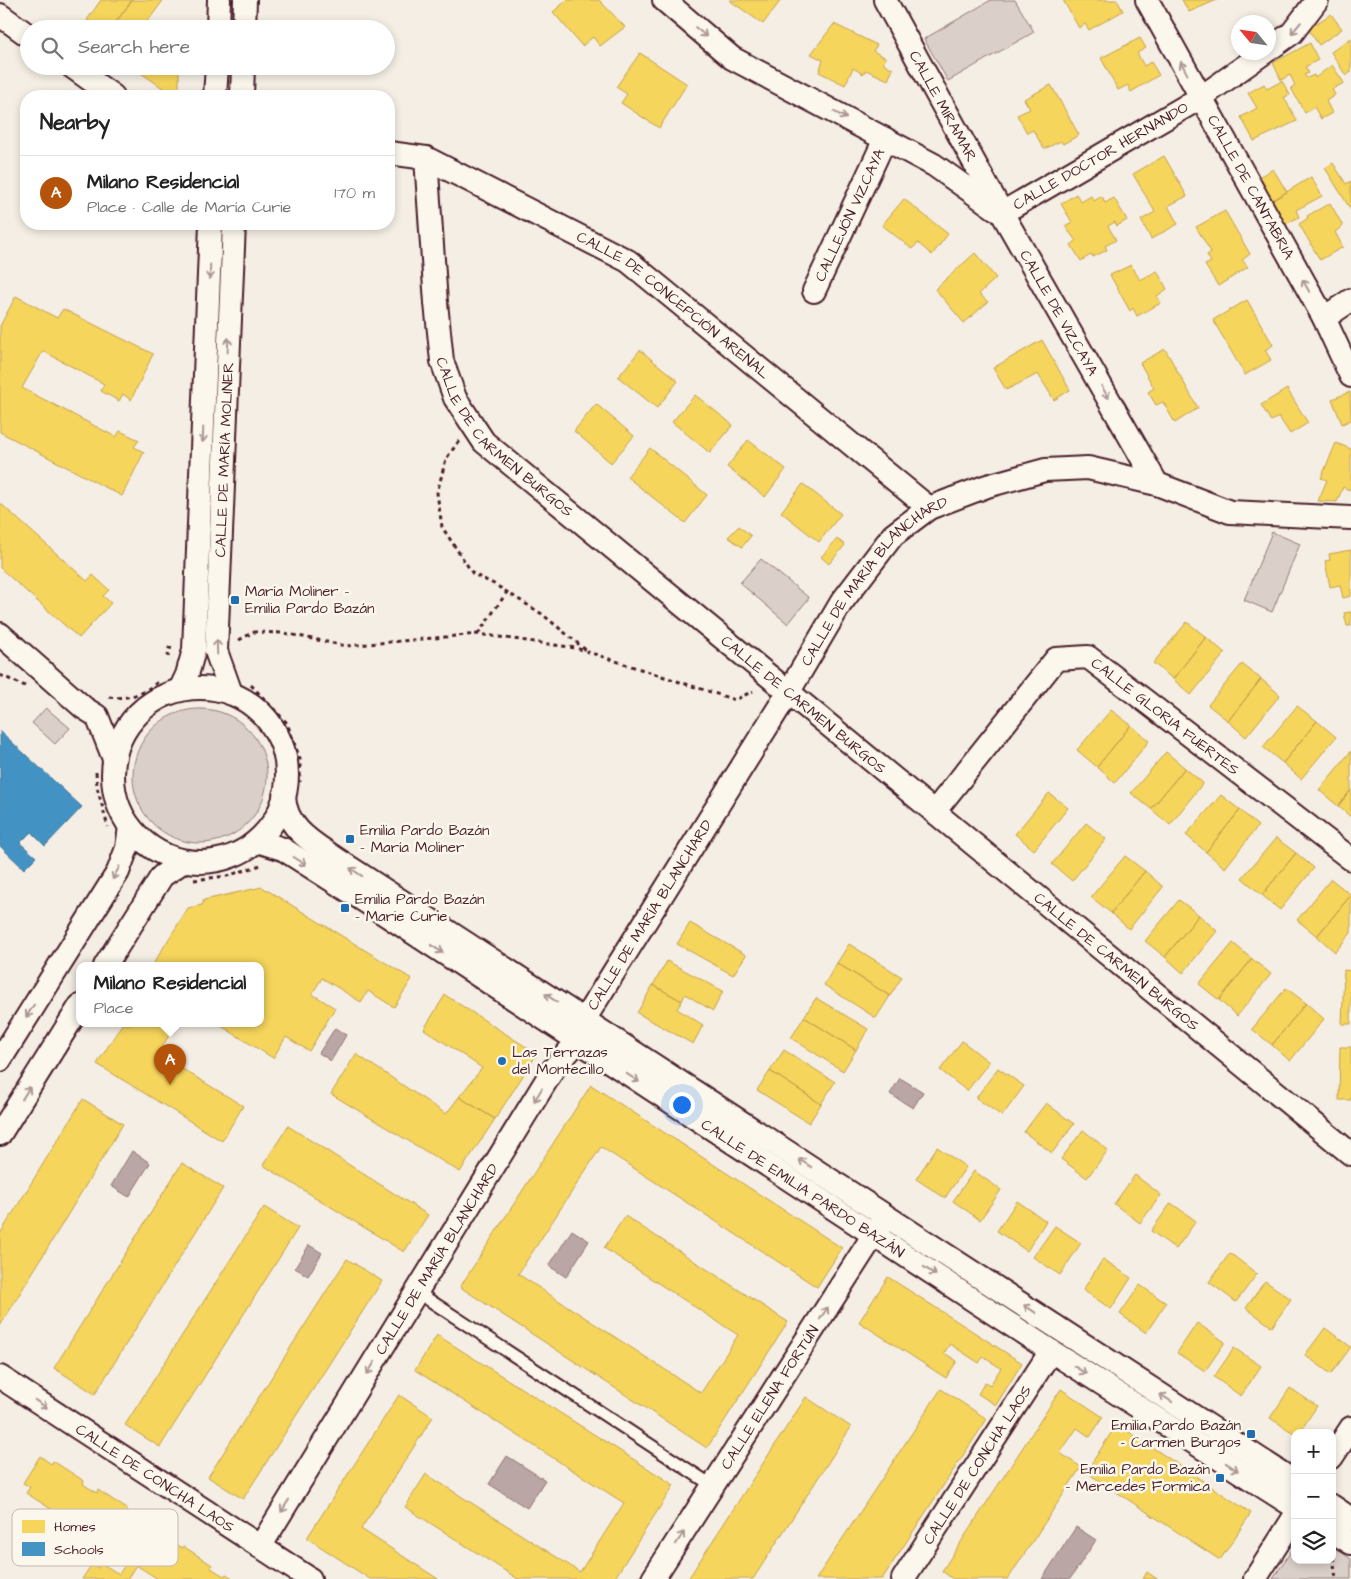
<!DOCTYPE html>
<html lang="en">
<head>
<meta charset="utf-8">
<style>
	:root { --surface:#fff; --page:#f6f6f6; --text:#222; --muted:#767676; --line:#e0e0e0; --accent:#b45309 }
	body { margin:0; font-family:"Architects Daughter",sans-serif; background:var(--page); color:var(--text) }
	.controls { position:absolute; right:15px; bottom:15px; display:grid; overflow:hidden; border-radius:10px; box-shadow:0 2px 8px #0003 }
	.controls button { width:45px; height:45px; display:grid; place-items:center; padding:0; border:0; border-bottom:1px solid var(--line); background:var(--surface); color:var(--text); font:25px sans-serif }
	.compass { position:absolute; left:1231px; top:15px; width:45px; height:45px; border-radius:50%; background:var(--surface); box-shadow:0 2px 8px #0003; rotate:299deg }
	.you { position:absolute; left:681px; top:1104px; width:18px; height:18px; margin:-12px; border:4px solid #fff; border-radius:50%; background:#1a73e8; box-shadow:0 0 0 8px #1a73e833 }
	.badge { display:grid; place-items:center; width:32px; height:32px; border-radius:50%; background:var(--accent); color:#fff; font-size:16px; font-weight:700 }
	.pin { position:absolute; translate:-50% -41px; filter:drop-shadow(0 1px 2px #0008) }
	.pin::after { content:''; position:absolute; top:26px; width:18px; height:15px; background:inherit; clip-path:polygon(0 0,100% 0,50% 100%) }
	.popup { position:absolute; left:76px; top:962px; width:188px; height:65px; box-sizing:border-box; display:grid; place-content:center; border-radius:10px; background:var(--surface); filter:drop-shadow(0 1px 4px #0005); font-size:16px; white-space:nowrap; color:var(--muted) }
	.popup b { font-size:19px; color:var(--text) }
	.popup::after { content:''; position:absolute; left:50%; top:100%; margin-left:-10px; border:10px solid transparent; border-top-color:var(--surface) }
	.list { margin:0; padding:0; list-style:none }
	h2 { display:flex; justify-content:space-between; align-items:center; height:65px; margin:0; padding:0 20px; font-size:21px }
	h2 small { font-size:16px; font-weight:400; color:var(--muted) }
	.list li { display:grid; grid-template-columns:32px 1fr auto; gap:15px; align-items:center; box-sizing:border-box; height:75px; padding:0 20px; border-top:1px solid var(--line) }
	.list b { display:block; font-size:19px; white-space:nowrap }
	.list p { margin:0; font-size:16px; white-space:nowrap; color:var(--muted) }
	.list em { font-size:16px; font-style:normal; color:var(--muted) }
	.icon { flex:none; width:28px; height:28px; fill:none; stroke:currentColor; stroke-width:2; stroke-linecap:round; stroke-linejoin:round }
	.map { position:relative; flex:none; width:1351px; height:1579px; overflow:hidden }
	.search { position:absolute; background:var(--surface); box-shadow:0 2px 8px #0003; left:20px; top:20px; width:375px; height:55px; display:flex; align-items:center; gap:12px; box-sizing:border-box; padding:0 18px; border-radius:28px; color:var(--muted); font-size:19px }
	.panel { position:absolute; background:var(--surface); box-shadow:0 2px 8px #0003; left:20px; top:90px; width:375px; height:140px; border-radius:20px }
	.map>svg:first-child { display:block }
	.green { fill:#dbd0c9; stroke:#92787a }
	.water { fill:#baa7a5; stroke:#8d7174 }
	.homes { fill:#f6d55c; stroke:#c29e4d }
	.schools { fill:#4393c3; stroke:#457095 }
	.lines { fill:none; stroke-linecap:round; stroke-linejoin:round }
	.lane-casing { stroke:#4a1f2b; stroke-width:15 }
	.street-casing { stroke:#4a1f2b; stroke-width:26 }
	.path { stroke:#4a1f2b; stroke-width:3; stroke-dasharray:4 4; stroke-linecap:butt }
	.lane { stroke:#fbf7ec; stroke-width:11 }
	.street { stroke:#fbf7ec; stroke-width:22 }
	.oneway { stroke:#ab9695 }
	.poi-dot { fill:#1f6fb2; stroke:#fbf7ec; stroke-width:2 }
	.labels { text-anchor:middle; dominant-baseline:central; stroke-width:5; stroke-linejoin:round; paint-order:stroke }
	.street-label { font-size:15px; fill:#4a1f2b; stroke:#fbf7ec }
	.poi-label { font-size:15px; fill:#4a1f2b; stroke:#fbf7ec; text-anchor:start }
	.key { fill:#fbf7ec; stroke:#c6b6b2; stroke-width:1 }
	.key-label { font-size:14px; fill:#4a1f2b }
</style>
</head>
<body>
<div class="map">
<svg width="1351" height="1579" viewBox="0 0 1351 1579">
	<rect width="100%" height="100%" fill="#f4eee4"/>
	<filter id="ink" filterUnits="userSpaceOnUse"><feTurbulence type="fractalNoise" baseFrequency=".02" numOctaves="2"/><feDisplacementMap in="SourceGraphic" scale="10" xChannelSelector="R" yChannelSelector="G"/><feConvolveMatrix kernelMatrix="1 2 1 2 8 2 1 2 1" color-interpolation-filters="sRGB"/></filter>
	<g filter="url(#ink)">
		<path class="green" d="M991,0H1015L1034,32L948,81L924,39Z
			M1272,532L1300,544L1272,612L1244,600Z
			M761,559L809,598L788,624L740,583Z
			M46,708L70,728L55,744L32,723Z
			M133 776a67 67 0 1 1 134 0a67 67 0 1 1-134 0Z
			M1295,1545V1560H1332V1546L1351,1559V1579H1273Z"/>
		<path class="water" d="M335,1028L346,1035L331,1061L319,1053Z
			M900,1078L923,1092L913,1108L890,1094Z
			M132,1151L150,1163L129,1197L111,1186Z
			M572,1230L589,1241L566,1277L549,1266Z
			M309,1245L322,1253L308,1276L295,1268Z
			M507,1456L545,1480L527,1508L489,1484Z
			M1076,1527L1096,1540L1070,1579H1042Z"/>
		<path class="homes" d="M101,0H132L111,29H100L87,20Z
			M132,0H159L162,2L142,29H111Z
			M567,0H599L625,27L600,46L593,37L582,46L553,12Z
			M729,0H781L763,24Z
			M1063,0H1117L1123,11L1089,30L1085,24L1079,28Z
			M1182,0H1217L1189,12Z
			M1331,14L1342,29L1319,45L1308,29Z
			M834,24L877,45L873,51L886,58L883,63L893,69L888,80L866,70L863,74L853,68L845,85L819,72L823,60L811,54Z
			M1140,38L1146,48L1137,53L1144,66L1151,62L1159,75L1131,92L1128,85L1118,90L1101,58Z
			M1351,38V72L1346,76L1331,52Z
			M1310,43L1318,60L1305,67L1309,73L1304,75L1307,78L1314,75L1315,78L1332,65L1344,83L1332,89L1335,95L1326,101L1332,113L1321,119L1314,107L1305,113L1291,88L1295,85L1290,75L1281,80L1273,63Z
			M640,53L687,84L659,128L621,103L627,94L616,87Z
			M146,66H179V86L173,95L141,73Z
			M1282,81L1290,95L1284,97L1297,121L1254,141L1241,117L1257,108L1248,93L1264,84L1267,89Z
			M1051,85L1079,135L1063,144L1061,141L1044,149L1033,130L1027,133L1017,115L1030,109L1024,99Z
			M1164,156L1187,196L1168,206L1178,224L1151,239L1141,220L1155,212L1133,174Z
			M1333,163L1346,184L1351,181V210L1325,168Z
			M1273,169L1287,192L1270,202L1257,178Z
			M1311,177L1322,196L1296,210L1299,217L1284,225L1270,202Z
			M1076,194L1081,202L1091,196L1094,201L1102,196L1105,203L1114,198L1127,220L1117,226L1115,222L1108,226L1116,240L1105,246L1107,250L1093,257L1092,254L1081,261L1071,245L1076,241L1065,226L1072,222L1061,204Z
			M904,199L948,234L932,255L918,243L912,249L882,225Z
			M1330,203L1343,226L1335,232L1343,247L1320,260L1299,224L1308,218L1307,216Z
			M1225,211L1250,254L1242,260L1248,267L1218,286L1205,265L1211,262L1207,255L1211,252L1196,227Z
			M975,253L996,278L979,294L988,302L964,323L935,289Z
			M1131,265L1140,280L1157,271L1167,289L1157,296L1161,303L1137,316L1133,308L1130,311L1110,275Z
			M16,296L57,318L63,309L153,354L131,400L123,394L119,401L101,391L104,384L43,351L22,388L116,437L120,431L139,440L134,447L144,452L122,496L0,432V326Z
			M1247,300L1273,345L1265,350L1271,360L1245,375L1213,320Z
			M1042,340L1070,390L1054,400L1038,374L1006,390L993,368Z
			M1165,349L1198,408L1175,423L1163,402L1156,405L1148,392L1154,388L1140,363Z
			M640,350L678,381L657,408L618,377Z
			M1287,389L1308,423L1290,434L1279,417L1271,421L1261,405Z
			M1350,392L1351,420L1342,424L1332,399Z
			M695,395L733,425L710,453L672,422Z
			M596,404L634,436L611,463L574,431Z
			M748,440L786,469L765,497L727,467Z
			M1336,443L1351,449V486L1349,490L1343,487L1337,502L1318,501L1327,480L1321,478Z
			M650,448L707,495L685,523L627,477Z
			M803,484L841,514L819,542L781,512Z
			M0,503L87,581L93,575L109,590L103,596L111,603L79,638L0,568Z
			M739,526L751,536L742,547L728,537Z
			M837,539L845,545L829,564L821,557Z
			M1351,550V596L1343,598L1340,585L1330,587L1325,561L1330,560L1329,554Z
			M1351,612V626H1347L1344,613Z
			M1187,622L1206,637L1173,679L1153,663Z
			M1206,637L1225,653L1191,695L1173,679Z
			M1242,664L1261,679L1228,721L1208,705Z
			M1261,679L1280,695L1246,737L1228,721Z
			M1297,706L1317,721L1283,763L1263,747Z
			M1111,710L1131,725L1097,767L1077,750Z
			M1317,721L1336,737L1301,779L1283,763Z
			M1131,725L1149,741L1115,783L1097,767Z
			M1351,751V790L1338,806L1319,790Z
			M1166,752L1185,768L1151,809L1131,793Z
			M1185,768L1203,783L1170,825L1151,809Z
			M1351,790V817L1338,806Z
			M1049,793L1068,808L1034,850L1015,834Z
			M1221,795L1240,810L1206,852L1186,835Z
			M1240,810L1258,826L1225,868L1206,852Z
			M1086,823L1106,839L1072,881L1052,864Z
			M1276,838L1296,853L1262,895L1242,878Z
			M1296,853L1314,868L1280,910L1262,895Z
			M1125,856L1145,871L1111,913L1091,897Z
			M1145,871L1163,887L1129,929L1111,913Z
			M1331,879L1351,895L1317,936L1297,920Z
			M262,887L412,979L394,1007L368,991L361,1002L322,978L312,994L335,1008L309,1051L286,1037L273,1058L218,1024H260V966H152L188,908L202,905L204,900Z
			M1351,895V933L1335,952L1317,936Z
			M1179,900L1199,915L1165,957L1145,941Z
			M1199,915L1217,931L1183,973L1165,957Z
			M690,923L746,955L733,975L677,944Z
			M1233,943L1252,959L1219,1000L1199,984Z
			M849,944L902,977L890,996L837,963Z
			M1252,959L1271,974L1237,1016L1219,1000Z
			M667,961L723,991L713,1011L685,994L682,1001L653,985Z
			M837,963L890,996L876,1018L824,985Z
			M1344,970L1351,971V1024H1342Z
			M653,985L682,1001L677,1009L703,1025L693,1044L637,1013Z
			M1286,988L1306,1003L1272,1045L1252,1029Z
			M445,995L537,1054L495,1119L459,1097L482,1068L424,1029Z
			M816,998L868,1029L856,1050L804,1017Z
			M1306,1003L1324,1019L1290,1061L1272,1045Z
			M804,1017L856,1050L843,1071L791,1038Z
			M122,1024H162L172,1030L158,1054L243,1106L222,1141L97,1064Z
			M962,1041L989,1062L967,1091L940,1070Z
			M1340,1047H1351V1100H1339Z
			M784,1050L835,1082L821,1104L770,1071Z
			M356,1054L446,1114L459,1097L495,1119L460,1172L331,1094Z
			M998,1068L1024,1086L1002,1116L976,1098Z
			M770,1071L821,1104L809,1123L757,1090Z
			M591,1085L842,1248L817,1287L601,1147L518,1274L701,1393L738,1335L604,1248L625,1216L788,1322L707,1448L460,1287Z
			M83,1099L123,1124L0,1326V1234Z
			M1046,1103L1074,1124L1052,1153L1024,1132Z
			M288,1126L428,1215L404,1252L263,1165Z
			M1083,1130L1108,1150L1087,1178L1061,1159Z
			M937,1147L966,1167L945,1198L916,1179Z
			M182,1163L223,1188L95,1394L54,1368Z
			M974,1171L1001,1190L980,1220L953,1201Z
			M1135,1175L1161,1195L1140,1223L1114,1204Z
			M1017,1201L1046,1221L1027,1251L997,1231Z
			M1171,1203L1196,1221L1176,1249L1151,1231Z
			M264,1207L298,1228L160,1447L125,1425Z
			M1055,1226L1081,1243L1060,1275L1033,1257Z
			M1230,1253L1257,1274L1236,1302L1209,1282Z
			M347,1259L382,1281L243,1499L208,1477Z
			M1103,1259L1131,1278L1111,1309L1083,1290Z
			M888,1277L1022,1363L996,1405L978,1394L985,1382L990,1385L1001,1368L983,1357L979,1363L950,1344L944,1353L957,1361L946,1378L859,1322Z
			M1265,1281L1291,1299L1272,1327L1246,1308Z
			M1140,1285L1166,1303L1146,1333L1120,1314Z
			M1197,1323L1225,1342L1205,1371L1177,1353Z
			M1325,1328L1351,1347L1331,1374L1305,1355Z
			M437,1335L674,1485L614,1579H518L405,1507L426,1474L580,1572L624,1503L415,1370Z
			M1234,1348L1261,1366L1241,1396L1214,1377Z
			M1290,1388L1317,1406L1299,1433L1295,1434L1270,1418Z
			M941,1389L987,1419L882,1579H816Z
			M1061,1389L1103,1417L1090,1437L1077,1428L1060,1453L1081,1467L1008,1579H953L942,1571Z
			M399,1395L433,1417L361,1529L438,1579H370L307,1538Z
			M806,1397L851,1427L753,1579H688Z
			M1117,1424L1251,1513L1220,1560L1086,1472Z
			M40,1456L51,1464L53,1461L84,1481L83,1484L97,1493L98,1490L127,1509L126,1512L139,1520L141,1518L170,1537L168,1540L182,1548L183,1546L212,1565L211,1568L224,1576L226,1574L234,1579H158L136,1565L127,1579H82L92,1564L98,1568L101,1563L119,1574L129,1559L26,1493L30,1487L23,1483Z
			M1147,1572L1157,1579H1143Z"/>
		<path class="schools" d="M0,731L82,807L45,846L31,832L20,843L36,857L24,869L0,846Z"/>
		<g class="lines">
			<defs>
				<path id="lane" d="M417,1292L713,1486"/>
				<g id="street">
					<path d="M664,0L732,58L934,165L996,209"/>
					<path id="s1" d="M885,0L1002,213L1157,484"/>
					<path id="s2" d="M1147,0L1324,318L1351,376"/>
					<path d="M0,15L29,36"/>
					<path d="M218,29L219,0"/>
					<path d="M244,29L245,0"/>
					<path d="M1268,50L1292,33L1317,0"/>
					<path d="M71,66L113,96"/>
					<path d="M215,96L217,66"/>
					<path d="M242,96L243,66"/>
					<path id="s3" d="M389,153L426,158L628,261L929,508"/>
					<path id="s4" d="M426,158L436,303L442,361L455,398L484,442L1351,1154"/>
					<path id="s5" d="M1002,213L1200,98L1265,52"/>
					<path id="s6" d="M814,291L885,139"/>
					<path d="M1324,318L1351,300"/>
					<path d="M0,634L84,708L97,716L114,759"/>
					<circle cx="200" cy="775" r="87"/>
					<path d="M180,690L187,675L194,650L211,224"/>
					<path id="s7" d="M231,693L216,651L234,224"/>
					<path d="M284,796C285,829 315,844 338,860L1295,1482"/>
					<path id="s8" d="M934,812L1056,659L1088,657L1351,859"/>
					<path id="s9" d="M257,841L283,849L371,905L1051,1351L1295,1507"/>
					<path d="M105,966L162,876L184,861"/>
					<path id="s10" d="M584,1020L788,693L841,603L893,535L929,508L987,486L1045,470L1088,468L1157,484L1230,512L1351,518"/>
					<path d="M0,1060L118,872L127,848L130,827"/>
					<path d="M0,1134L80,1006"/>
					<path id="s11" d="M0,1377L310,1579"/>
					<path d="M1332,1457L1351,1428"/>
					<path d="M1332,1506L1351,1519"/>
					<path d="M1332,1531L1351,1543"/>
					<path id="s12" d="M260,1547L554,1068L577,1042L592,1040"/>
					<path id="s13" d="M653,1579L882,1222"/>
					<path id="s14" d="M903,1579L1051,1351"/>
					<path d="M1255,1579L1295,1516"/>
				</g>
			</defs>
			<use href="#lane" class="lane-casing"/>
			<use href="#street" class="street-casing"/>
			<path class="path" d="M459,441L446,459L437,493L442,527L473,574L494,584L542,614L587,651
				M478,634L507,592
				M239,640L254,632L284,633L346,646L478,634L576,648L735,700L753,691
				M168,657L169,648L174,649
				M0,675L25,686
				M251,685L287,723L300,759V782
				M109,697C129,700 145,693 160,680
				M252,697C279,717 294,746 294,779
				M121,723L136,706L160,690
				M96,772L97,787L108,827
				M105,776L107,800L113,816
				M202,871L226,867L246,859
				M194,880L227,876L261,865
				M1333,1557L1336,1579"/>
			<use href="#lane" class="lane"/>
			<use href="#street" class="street"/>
		</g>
		<defs><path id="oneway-shaft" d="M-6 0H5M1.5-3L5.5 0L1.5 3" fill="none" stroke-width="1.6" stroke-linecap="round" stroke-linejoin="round" transform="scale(1.25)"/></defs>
		<g class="oneway">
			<use href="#oneway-shaft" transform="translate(1296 28) rotate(130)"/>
			<use href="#oneway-shaft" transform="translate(701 32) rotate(40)"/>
			<use href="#oneway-shaft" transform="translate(1184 68) rotate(-118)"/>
			<use href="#oneway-shaft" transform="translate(840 115) rotate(28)"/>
			<use href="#oneway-shaft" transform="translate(210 272) rotate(92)"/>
			<use href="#oneway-shaft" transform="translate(1306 286) rotate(-119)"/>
			<use href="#oneway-shaft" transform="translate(228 345) rotate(-87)"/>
			<use href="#oneway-shaft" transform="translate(1105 392) rotate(60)"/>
			<use href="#oneway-shaft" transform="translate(203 435) rotate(92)"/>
			<use href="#oneway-shaft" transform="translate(217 647) rotate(-92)"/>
			<use href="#oneway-shaft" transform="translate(300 861) rotate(32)"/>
			<use href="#oneway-shaft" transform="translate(356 872) rotate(-146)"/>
			<use href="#oneway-shaft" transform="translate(116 873) rotate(118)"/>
			<use href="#oneway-shaft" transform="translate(437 949) rotate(33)"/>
			<use href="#oneway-shaft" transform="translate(551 998) rotate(-147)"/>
			<use href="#oneway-shaft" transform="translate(30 1011) rotate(122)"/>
			<use href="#oneway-shaft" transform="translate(633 1078) rotate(33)"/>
			<use href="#oneway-shaft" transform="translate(26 1093) rotate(-58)"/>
			<use href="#oneway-shaft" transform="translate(538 1095) rotate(121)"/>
			<use href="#oneway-shaft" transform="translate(805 1163) rotate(-147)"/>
			<use href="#oneway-shaft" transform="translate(930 1271) rotate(33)"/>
			<use href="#oneway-shaft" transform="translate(1030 1309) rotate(-147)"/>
			<use href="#oneway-shaft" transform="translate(824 1313) rotate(-57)"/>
			<use href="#oneway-shaft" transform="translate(371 1368) rotate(122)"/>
			<use href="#oneway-shaft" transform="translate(1080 1370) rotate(33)"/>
			<use href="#oneway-shaft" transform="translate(1166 1398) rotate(-147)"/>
			<use href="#oneway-shaft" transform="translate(41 1404) rotate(33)"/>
			<use href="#oneway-shaft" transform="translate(1232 1467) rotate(33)"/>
			<use href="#oneway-shaft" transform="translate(285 1506) rotate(122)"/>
			<use href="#oneway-shaft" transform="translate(680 1538) rotate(-57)"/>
		</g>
	</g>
	<g class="poi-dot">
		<rect x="230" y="595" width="10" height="10" rx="2.5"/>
		<rect x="345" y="834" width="10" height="10" rx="2.5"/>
		<rect x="340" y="903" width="10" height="10" rx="2.5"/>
		<circle cx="502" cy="1061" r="5"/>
		<rect x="1246" y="1429" width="10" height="10" rx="2.5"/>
		<rect x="1215" y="1473" width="10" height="10" rx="2.5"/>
	</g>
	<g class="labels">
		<g class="street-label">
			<text stroke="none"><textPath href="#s1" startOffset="121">CALLE MIRAMAR</textPath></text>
			<text stroke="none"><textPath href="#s5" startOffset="114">CALLE DOCTOR HERNANDO</textPath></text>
			<text stroke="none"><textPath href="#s2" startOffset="214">CALLE DE CANTABRIA</textPath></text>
			<text stroke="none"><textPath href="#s6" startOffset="84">CALLEJÓN VIZCAYA</textPath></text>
			<text stroke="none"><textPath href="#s3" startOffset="326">CALLE DE CONCEPCIÓN ARENAL</textPath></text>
			<text stroke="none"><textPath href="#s1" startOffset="358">CALLE DE VIZCAYA</textPath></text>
			<text stroke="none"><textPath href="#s4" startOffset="304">CALLE DE CARMEN BURGOS</textPath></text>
			<text stroke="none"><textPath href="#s7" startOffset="236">CALLE DE MARÍA MOLINER</textPath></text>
			<text stroke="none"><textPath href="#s10" startOffset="529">CALLE DE MARÍA BLANCHARD</textPath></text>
			<text stroke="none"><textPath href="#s4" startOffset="709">CALLE DE CARMEN BURGOS</textPath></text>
			<text stroke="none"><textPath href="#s8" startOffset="325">CALLE GLORIA FUERTES</textPath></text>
			<text stroke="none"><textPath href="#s10" startOffset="124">CALLE DE MARÍA BLANCHARD</textPath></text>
			<text stroke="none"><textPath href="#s4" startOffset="1114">CALLE DE CARMEN BURGOS</textPath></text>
			<text stroke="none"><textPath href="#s9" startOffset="648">CALLE DE EMILIA PARDO BAZÁN</textPath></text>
			<text stroke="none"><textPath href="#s12" startOffset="338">CALLE DE MARÍA BLANCHARD</textPath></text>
			<text stroke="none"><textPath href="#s13" startOffset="216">CALLE ELENA FORTÚN</textPath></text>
			<text stroke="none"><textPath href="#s14" startOffset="136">CALLE DE CONCHA LAOS</textPath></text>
			<text stroke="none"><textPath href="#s11" startOffset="185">CALLE DE CONCHA LAOS</textPath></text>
		</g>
		<g class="poi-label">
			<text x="245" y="591">María Moliner -<tspan x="245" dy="17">Emilia Pardo Bazán</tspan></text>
			<text x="360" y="830">Emilia Pardo Bazán<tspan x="360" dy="17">- María Moliner</tspan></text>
			<text x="355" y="899">Emilia Pardo Bazán<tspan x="355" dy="17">- Marie Curie</tspan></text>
			<text x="512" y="1052">Las Terrazas<tspan x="512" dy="17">del Montecillo</tspan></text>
			<text x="1241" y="1425" text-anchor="end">Emilia Pardo Bazán<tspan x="1241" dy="17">- Carmen Burgos</tspan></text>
			<text x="1210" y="1469" text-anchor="end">Emilia Pardo Bazán<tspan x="1210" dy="17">- Mercedes Formica</tspan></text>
		</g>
	</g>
	<rect x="12" y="1509" width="166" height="57" rx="8" class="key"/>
	<rect x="22" y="1520" width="23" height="13" fill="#f6d55c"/>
	<rect x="22" y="1542" width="23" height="14" fill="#4393c3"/>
	<g class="key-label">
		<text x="54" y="1531">Homes</text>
		<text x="54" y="1554">Schools</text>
	</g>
</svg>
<div class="controls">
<button>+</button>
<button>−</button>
<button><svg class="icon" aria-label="layers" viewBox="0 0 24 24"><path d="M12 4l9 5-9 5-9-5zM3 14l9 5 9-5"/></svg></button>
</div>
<svg class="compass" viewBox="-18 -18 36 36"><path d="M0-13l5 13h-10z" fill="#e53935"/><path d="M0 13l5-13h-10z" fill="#767676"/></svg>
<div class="you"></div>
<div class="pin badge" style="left:170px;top:1085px">A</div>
<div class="popup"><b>Milano Residencial</b>Place</div>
<div class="search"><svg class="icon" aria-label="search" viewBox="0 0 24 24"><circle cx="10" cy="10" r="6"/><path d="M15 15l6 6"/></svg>Search here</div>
<section class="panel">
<h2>Nearby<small></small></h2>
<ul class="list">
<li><span class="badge">A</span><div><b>Milano Residencial</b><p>Place · Calle de María Curie</p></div><em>170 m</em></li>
</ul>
</section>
</div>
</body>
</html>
